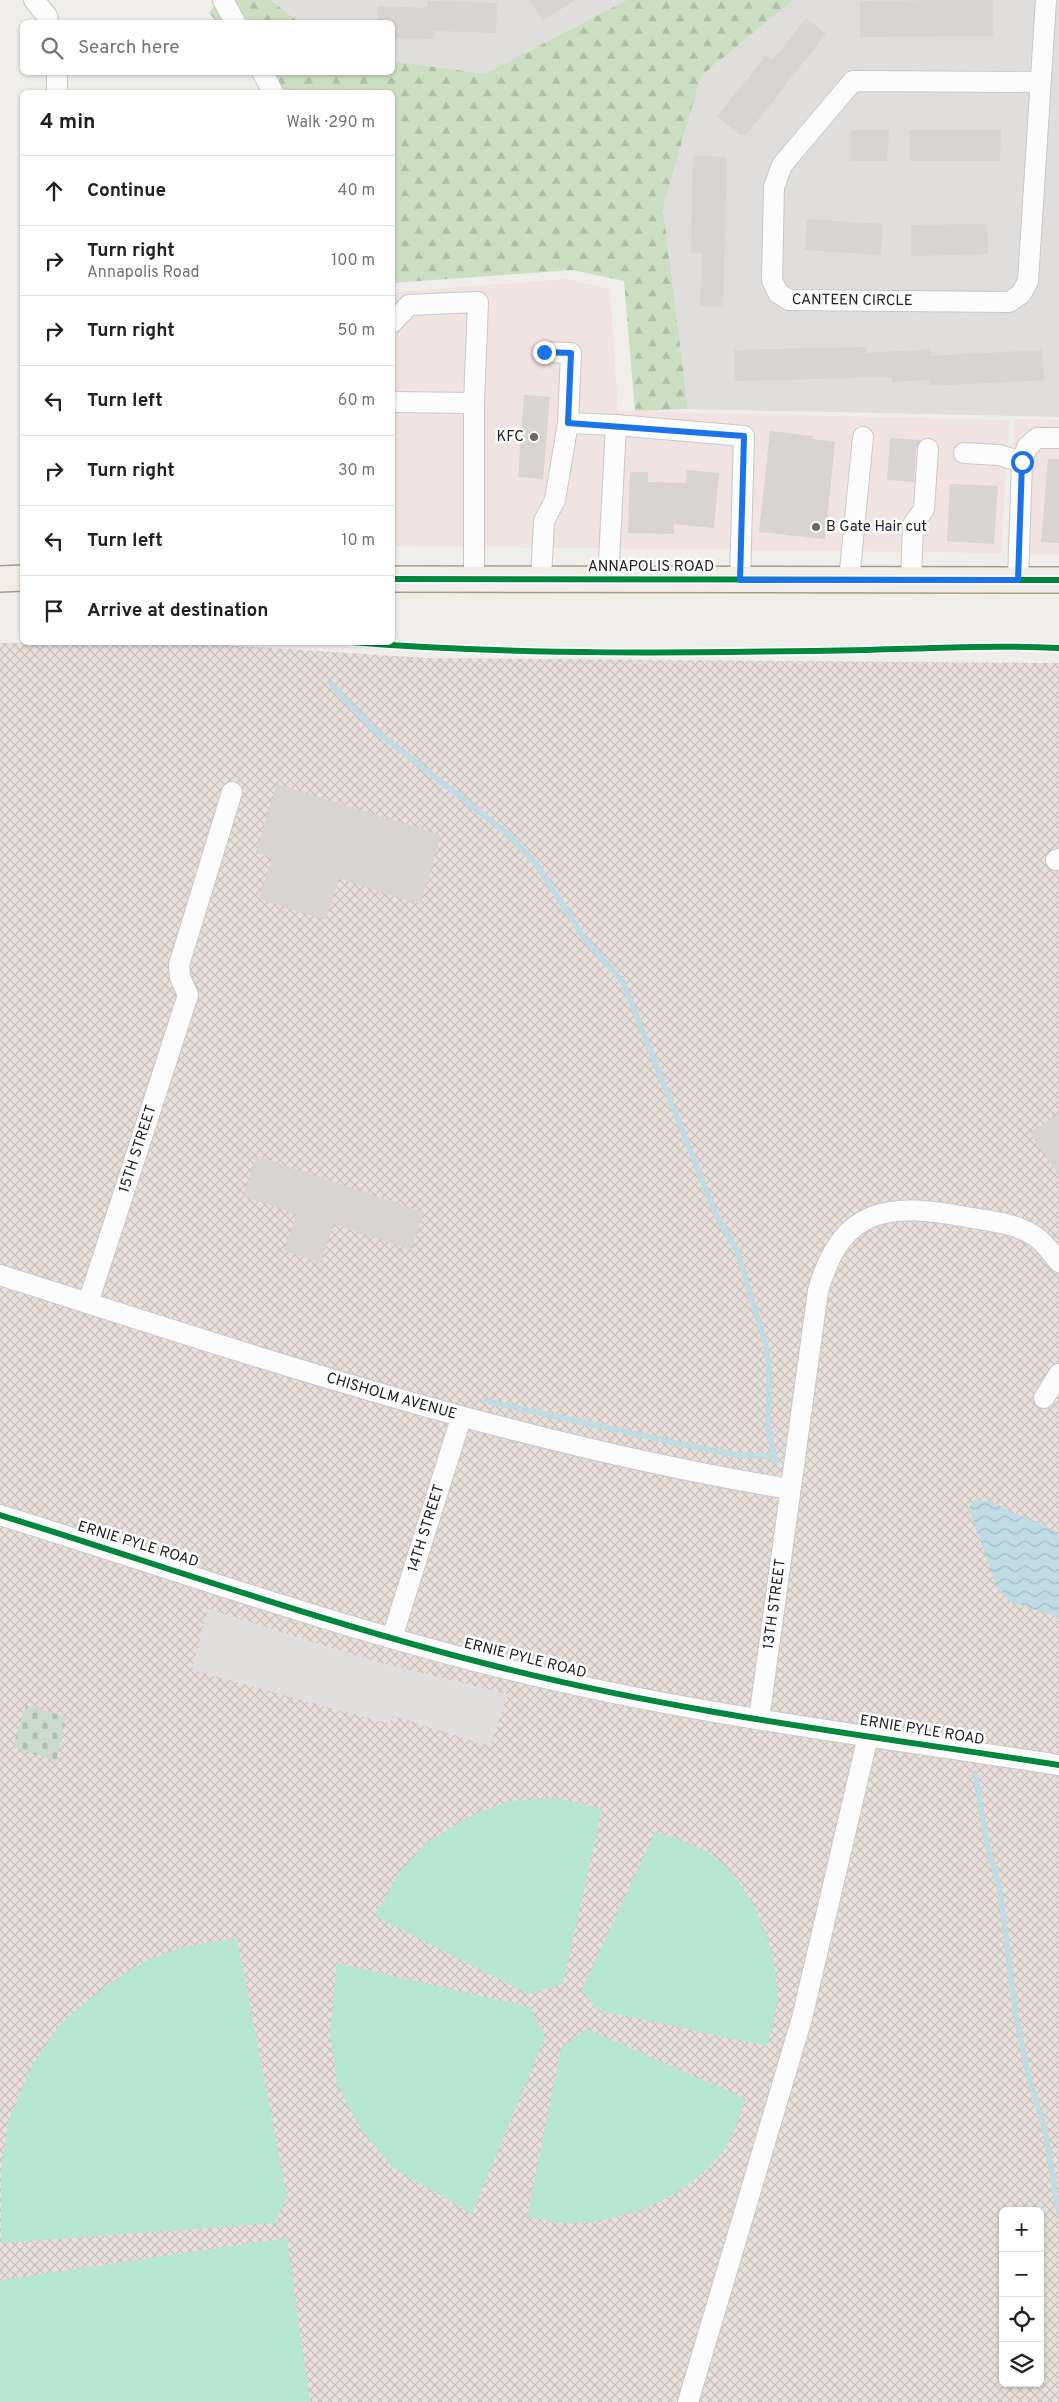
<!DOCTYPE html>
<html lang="en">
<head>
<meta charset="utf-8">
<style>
	:root { --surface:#fff; --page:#f6f6f6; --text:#202124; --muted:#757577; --line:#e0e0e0 }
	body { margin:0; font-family:Overpass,sans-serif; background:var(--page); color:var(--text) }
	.controls { position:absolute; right:15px; bottom:15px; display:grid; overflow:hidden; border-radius:8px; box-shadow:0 1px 4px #0004 }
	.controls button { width:45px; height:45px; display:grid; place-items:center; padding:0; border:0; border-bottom:1px solid var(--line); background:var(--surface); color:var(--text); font:25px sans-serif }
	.stop { position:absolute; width:15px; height:15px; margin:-11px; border:4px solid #1a73e8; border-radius:50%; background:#fff }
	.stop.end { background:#1a73e8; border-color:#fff; box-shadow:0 1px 5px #0008 }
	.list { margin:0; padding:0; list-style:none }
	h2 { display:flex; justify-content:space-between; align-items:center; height:65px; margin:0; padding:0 20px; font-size:21px }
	h2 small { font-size:16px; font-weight:400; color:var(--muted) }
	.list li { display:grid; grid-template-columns:32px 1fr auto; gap:15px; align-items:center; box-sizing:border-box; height:70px; padding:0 20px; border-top:1px solid var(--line) }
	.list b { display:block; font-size:19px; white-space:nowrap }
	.list p { margin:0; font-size:16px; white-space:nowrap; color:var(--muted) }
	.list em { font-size:16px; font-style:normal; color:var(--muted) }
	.icon { flex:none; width:28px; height:28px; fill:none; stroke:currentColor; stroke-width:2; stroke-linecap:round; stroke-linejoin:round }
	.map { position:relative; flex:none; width:1059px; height:2402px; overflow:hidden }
	.search { position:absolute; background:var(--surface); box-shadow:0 1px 4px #0004; left:20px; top:20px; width:375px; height:55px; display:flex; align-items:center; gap:12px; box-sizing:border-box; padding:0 18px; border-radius:8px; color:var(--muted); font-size:19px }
	.panel { position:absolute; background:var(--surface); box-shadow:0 1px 4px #0004; left:20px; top:90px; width:375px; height:555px; border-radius:8px }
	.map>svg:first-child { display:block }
	.residential { fill:#dfdedc }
	.commercial { fill:#f1e3e1 }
	.military { fill:url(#military-cross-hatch); fill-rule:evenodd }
	.forest { fill:url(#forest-firs) }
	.cemetery { fill:url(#cemetery-stones) }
	.pitch { fill:#b7e6d2 }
	.parking { fill:#e0dfde }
	.water { fill:url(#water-waves) }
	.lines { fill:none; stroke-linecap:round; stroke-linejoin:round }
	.stream { stroke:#bfdbe3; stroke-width:5.5 }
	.building { fill:#d7d4d2 }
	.minor-casing { stroke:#c9c8c7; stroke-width:22 }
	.major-casing { stroke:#a79c86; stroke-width:28 }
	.minor { stroke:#fdfcfc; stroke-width:20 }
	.major { stroke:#f3ede7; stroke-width:25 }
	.cycleway-casing { stroke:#fff; stroke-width:9 }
	.cycleway { stroke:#00873e; stroke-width:6 }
	.route { stroke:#1a73e8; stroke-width:6 }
	.poi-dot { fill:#6a6968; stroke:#fff; stroke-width:2 }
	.labels { text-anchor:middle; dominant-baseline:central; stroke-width:5; stroke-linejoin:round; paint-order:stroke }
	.street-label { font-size:15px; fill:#222; stroke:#fff }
	.poi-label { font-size:15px; fill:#222; stroke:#fff; text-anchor:end }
</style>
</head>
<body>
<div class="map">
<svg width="1059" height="2402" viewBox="0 0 1059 2402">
	<defs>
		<pattern id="military-cross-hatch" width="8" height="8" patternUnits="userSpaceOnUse" patternTransform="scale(1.25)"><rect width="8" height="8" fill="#eae0db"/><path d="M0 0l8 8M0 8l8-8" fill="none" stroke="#c8c0bc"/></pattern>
		<pattern id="forest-firs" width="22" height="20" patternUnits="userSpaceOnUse" patternTransform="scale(1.25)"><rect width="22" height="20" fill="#cbdec1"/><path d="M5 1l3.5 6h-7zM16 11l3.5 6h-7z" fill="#aebea6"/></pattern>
		<pattern id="cemetery-stones" width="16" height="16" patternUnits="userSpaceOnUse" patternTransform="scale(1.25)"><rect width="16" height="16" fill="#cadbca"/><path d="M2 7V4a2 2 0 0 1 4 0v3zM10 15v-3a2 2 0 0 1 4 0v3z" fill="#adbcad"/></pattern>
		<pattern id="water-waves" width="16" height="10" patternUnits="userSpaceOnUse" patternTransform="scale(1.25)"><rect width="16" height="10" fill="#bfdbe3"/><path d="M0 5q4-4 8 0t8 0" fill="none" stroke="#a4bcc2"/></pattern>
	</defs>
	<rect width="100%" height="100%" fill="#f0eeeb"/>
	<path class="residential" d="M270,0H627L485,74L393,61L392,22H299Z
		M793,0H1059V417L688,409L663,208L701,76Z"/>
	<path class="commercial" d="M568,279L610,289L618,411L1009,420L1001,553L393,546V292Z
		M1015,419L1059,420V555H1007Z"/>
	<path class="military" d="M0,643H189L427,658L1059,663V2402H0ZM1003,2211H1040V2383H1003Z"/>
	<path class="forest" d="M218,0H270L299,22H217L209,13Z
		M627,0H793L701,76L663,208L688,409L635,411L624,281L572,270L393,283L392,92H278L261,73L392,72L393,61L485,74Z"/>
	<path class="cemetery" d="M26,1705L66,1717L56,1761L13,1747Z"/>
	<path class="pitch" d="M558,1798L602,1809L563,1984L528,1994L375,1916L399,1873L426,1843L466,1818L508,1801Z
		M655,1832C676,1838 701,1845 718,1860C755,1891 779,1953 777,2001C776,2016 770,2032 767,2046L596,2010L582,1989Z
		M237,1938L287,2196L275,2223L1,2243V2173L8,2121L33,2064L62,2022L107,1985L149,1959L188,1946Z
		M337,1963L530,2007L545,2037L472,2214L392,2167L360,2128L337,2084L330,2028Z
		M587,2029L746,2099C740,2114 732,2139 723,2151C686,2198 627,2223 568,2223C555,2223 540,2219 527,2217L561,2048Z
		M287,2238L310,2402H0V2280Z"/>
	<path class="parking" d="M208,1609L374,1661L508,1694L490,1746L393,1716L390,1724L192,1670Z"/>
	<path class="water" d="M974,1500L992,1501L1011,1512L1047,1526L1059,1534V1617L1010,1602L997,1588L969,1508Z"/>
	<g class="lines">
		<path class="stream" d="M331,684L371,727L509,835L537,865L584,938L623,982L716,1215L737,1250L766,1346L769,1371L768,1428L776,1462
			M486,1401L690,1446L737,1455L775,1456
			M975,1773L987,1843L1000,1890L1016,2018L1028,2074L1045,2130L1059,2213"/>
	</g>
	<path class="building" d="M529,0H575L543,21Z
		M963,0H993V36L860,37V1Z
		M428,1L497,3L496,33L435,31V39L392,38V22H377L378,6L427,8Z
		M806,18L826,34L746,135H740L717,116L766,56L772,61Z
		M851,130H889L887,161H850Z
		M909,130H1001L1000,161H910Z
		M693,156L727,157L723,307L700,306L702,253H691Z
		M807,219L883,224L881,255L805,250Z
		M987,224L988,254L911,256V225Z
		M866,347V353L931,349V356L1042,350L1044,380L929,386V380L892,382V377L735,381L734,350Z
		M524,395L550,397L543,479L518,477Z
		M770,431L813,436L812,439L835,442L825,539L759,532Z
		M890,438L921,440L916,448L914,482L887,480Z
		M1048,459H1059V543L1041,542Z
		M687,470L719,473L714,528L674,524V534L628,533L630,472H648V482L686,483Z
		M950,484L998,486L994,544L947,541Z
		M277,784L441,835L420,904L339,879L326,920L259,899L272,858L256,852Z
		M1059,1113V1175L1030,1133Z
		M257,1156L424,1212L411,1250L333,1224L321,1263L284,1251L296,1214L243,1196Z"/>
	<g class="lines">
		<defs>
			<g id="minor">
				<path d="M34,0L47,16L48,22"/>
				<path d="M223,0L235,22"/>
				<path d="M262,72L273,92"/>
				<path id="s1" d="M1040,82L853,81L782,165L774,187L772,280L778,293L789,300L1009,302L1021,294L1028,281L1046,0"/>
				<path d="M57,92V72"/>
				<path d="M392,323L409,305L478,302L474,403"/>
				<path d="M544,352L571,353L568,423"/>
				<path d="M392,402L474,403V579"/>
				<path d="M616,425L744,436L740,580"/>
				<path d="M964,453L999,455L1022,462L1018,580"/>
				<path d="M1022,462L1027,447L1037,438H1059"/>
				<path d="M541,579L544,521L555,500L568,423L616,425L608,580"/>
				<path d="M849,580L863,437"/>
				<path d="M911,581L913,525L924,509L928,449"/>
				<path d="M1056,860L1059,859"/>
				<path id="s2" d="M0,1275C260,1358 520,1445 790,1489"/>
				<path id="s3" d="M88,1303L188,995L180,977L179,965L232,792"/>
				<path d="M1044,1398L1059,1374"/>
				<path d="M0,1515C167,1567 333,1626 503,1668C686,1714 873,1736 1059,1765"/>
				<path id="s4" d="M392,1638L461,1418"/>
				<path id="s5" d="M759,1719L818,1291C842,1205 890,1203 967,1217C989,1221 1017,1223 1036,1237C1045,1243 1052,1254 1059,1262"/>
				<path d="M688,2402L802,2018L868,1736"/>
			</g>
			<path id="major" d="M0,579L22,578
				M392,579L1059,580"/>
		</defs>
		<use href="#minor" class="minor-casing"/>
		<use href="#major" class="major-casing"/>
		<use href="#minor" class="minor"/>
		<use href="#major" class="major"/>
		<defs>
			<path id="cycleway" d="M392,579L1059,580
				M350,642C521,656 695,653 867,650C931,648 995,645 1059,648
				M0,1515C167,1567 333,1626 503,1668C686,1714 873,1736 1059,1765"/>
		</defs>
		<use href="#cycleway" class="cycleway-casing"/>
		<use href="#cycleway" class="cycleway"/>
	</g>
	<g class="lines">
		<path class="route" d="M544,352L571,353L568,423L744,436L740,580H1018L1022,462"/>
	</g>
	<g class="poi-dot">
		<circle cx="534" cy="437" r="5"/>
		<circle cx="816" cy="527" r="5"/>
	</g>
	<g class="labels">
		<g class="street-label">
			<text stroke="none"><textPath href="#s1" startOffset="504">CANTEEN CIRCLE</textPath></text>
			<text x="651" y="567">ANNAPOLIS ROAD</text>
			<text stroke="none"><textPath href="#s3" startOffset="162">15TH STREET</textPath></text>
			<text stroke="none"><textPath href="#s2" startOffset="410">CHISHOLM AVENUE</textPath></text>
			<text stroke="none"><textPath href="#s4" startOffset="115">14TH STREET</textPath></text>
			<text transform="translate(138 1545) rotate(17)">ERNIE PYLE ROAD</text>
			<text stroke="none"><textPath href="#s5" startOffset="116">13TH STREET</textPath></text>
			<text transform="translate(525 1659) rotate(14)">ERNIE PYLE ROAD</text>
			<text transform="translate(922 1731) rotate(9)">ERNIE PYLE ROAD</text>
		</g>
		<g class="poi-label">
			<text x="524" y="437">KFC</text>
			<text x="826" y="527" text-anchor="start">B Gate Hair cut</text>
		</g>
	</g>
</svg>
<div class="controls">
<button>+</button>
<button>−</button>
<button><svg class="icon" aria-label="locate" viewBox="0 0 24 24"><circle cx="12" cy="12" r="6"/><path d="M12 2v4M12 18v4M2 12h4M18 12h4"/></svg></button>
<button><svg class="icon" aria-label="layers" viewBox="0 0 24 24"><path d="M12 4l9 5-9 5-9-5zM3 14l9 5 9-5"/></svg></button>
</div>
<div class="stop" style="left:1022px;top:462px"></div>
<div class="stop end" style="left:544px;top:352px"></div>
<div class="search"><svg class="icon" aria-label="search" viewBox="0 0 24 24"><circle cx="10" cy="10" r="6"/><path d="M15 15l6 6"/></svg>Search here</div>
<section class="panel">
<h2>4 min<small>Walk · 290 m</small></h2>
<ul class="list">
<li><svg class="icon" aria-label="ahead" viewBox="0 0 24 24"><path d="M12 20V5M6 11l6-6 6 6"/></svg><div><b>Continue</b></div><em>40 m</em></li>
<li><svg class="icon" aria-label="right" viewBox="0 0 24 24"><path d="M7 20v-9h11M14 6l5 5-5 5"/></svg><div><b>Turn right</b><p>Annapolis Road</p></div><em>100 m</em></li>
<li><svg class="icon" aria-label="right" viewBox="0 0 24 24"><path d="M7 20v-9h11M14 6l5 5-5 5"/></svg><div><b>Turn right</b></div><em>50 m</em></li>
<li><svg class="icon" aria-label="left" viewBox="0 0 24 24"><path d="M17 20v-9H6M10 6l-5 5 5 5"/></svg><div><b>Turn left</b></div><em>60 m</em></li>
<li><svg class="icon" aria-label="right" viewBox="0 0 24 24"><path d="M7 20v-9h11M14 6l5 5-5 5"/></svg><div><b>Turn right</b></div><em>30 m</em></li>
<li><svg class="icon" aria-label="left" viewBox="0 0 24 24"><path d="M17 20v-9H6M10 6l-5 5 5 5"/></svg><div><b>Turn left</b></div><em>10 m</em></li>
<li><svg class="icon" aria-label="arrive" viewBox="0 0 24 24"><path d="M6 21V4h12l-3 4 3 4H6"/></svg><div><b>Arrive at destination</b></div></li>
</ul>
</section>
</div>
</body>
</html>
